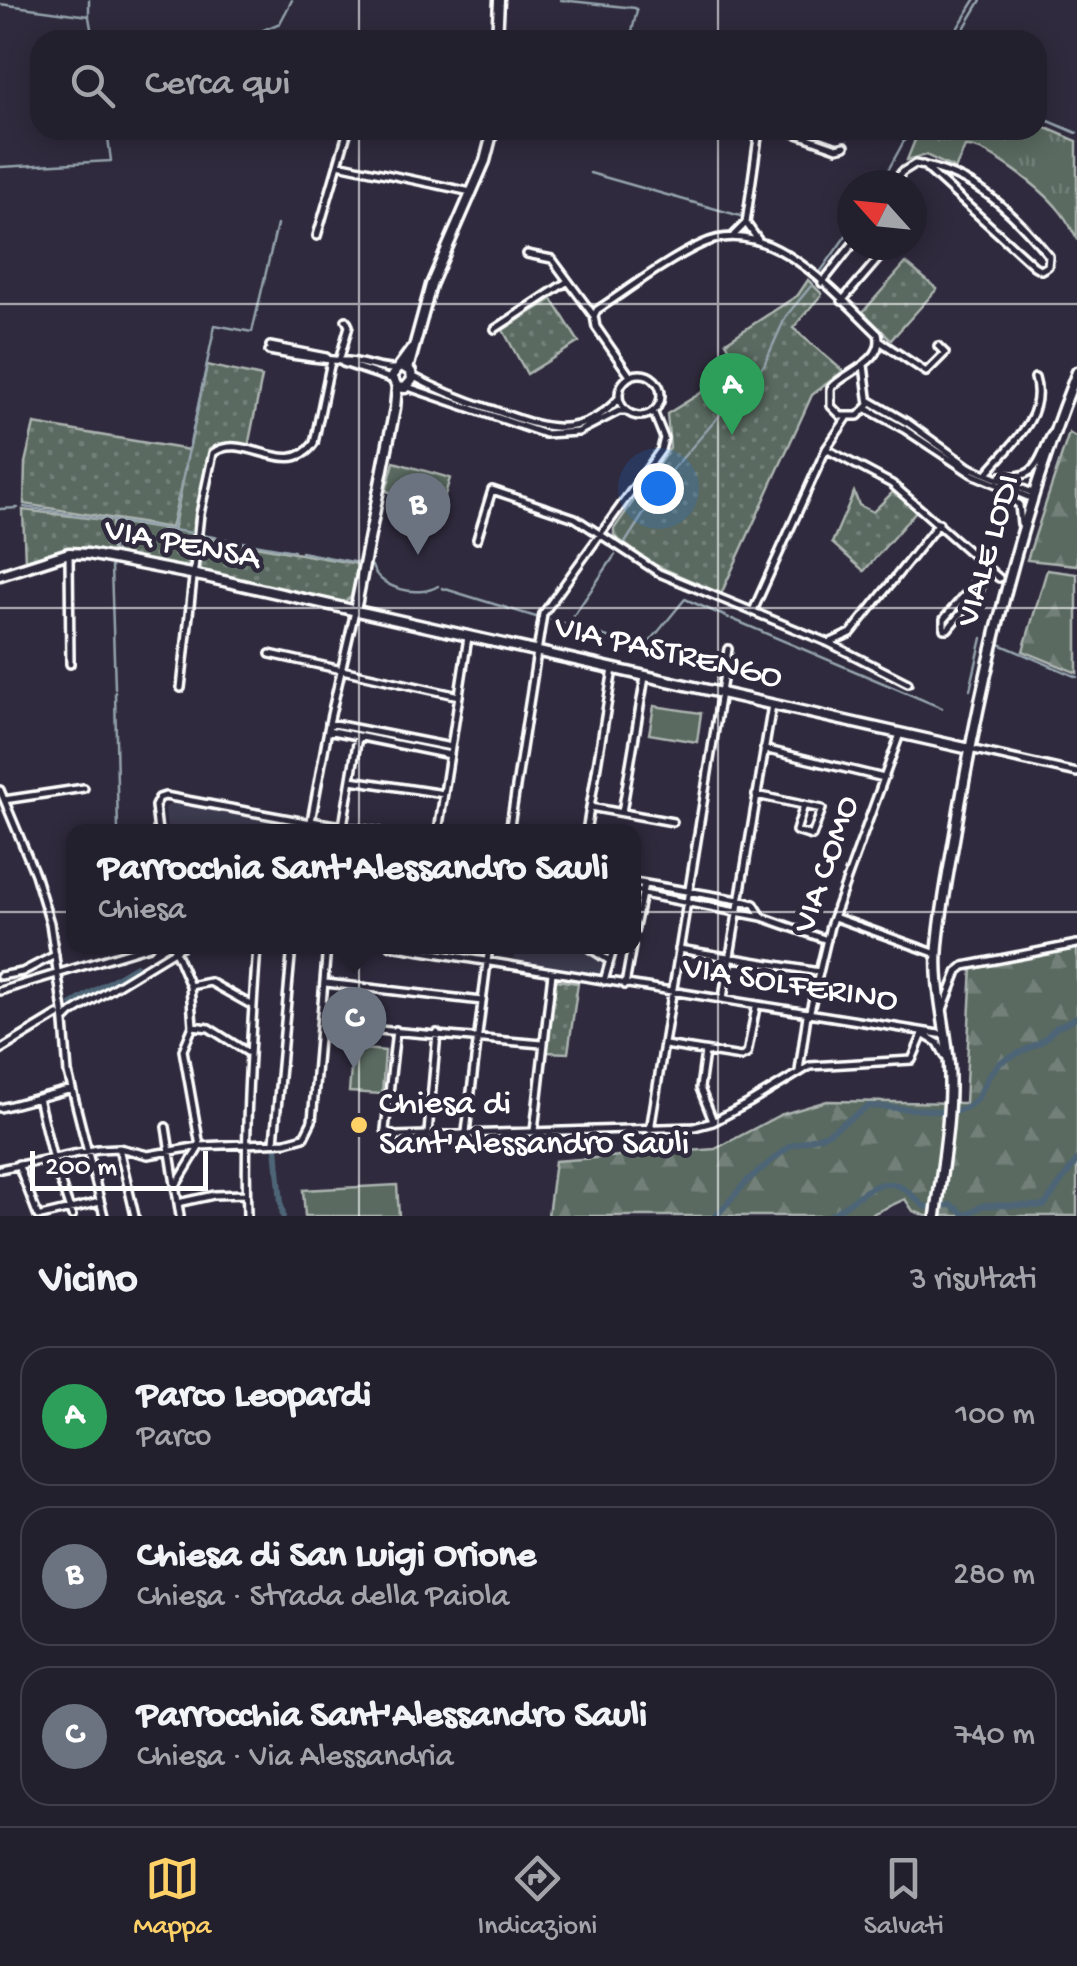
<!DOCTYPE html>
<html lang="it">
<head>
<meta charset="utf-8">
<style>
	:root { --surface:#23202e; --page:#2f2d3a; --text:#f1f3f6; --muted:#a3a3aa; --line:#403e4a; --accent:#ffd166 }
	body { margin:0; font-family:"Gochi Hand",sans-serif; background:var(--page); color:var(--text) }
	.compass { position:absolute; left:837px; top:170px; width:90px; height:90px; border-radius:50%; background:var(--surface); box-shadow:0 5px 25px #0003; rotate:297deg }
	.scale { position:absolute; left:30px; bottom:25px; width:178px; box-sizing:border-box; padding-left:10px; border:5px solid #fff; border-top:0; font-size:28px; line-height:35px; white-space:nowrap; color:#fff; -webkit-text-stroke:8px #2f2a3d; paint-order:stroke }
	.you { position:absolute; left:658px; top:488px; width:35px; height:35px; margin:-25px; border:8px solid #fff; border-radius:50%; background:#1a73e8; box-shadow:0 0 0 15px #1a73e833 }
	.badge { display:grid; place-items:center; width:65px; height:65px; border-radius:50%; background:var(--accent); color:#fff; font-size:32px; font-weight:700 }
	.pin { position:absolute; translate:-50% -82px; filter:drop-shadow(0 2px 5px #0008) }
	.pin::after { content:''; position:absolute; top:52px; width:35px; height:30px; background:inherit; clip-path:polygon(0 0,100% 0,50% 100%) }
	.popup { position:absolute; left:66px; top:824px; width:575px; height:130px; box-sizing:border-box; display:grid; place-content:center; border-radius:20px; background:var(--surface); filter:drop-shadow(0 2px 8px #0005); font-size:32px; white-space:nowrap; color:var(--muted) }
	.popup b { font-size:38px; color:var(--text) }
	.popup::after { content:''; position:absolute; left:50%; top:100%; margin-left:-20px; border:20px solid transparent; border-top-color:var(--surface) }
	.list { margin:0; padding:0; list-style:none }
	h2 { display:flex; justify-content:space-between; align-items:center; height:130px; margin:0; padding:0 40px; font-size:42px }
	h2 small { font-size:32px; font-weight:400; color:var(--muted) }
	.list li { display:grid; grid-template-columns:65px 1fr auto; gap:30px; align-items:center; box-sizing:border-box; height:140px; margin:0 20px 20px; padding:0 20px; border:2px solid var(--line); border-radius:30px }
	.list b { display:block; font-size:38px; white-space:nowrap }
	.list p { margin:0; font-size:32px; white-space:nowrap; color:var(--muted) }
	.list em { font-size:32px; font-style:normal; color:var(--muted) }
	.icon { flex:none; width:55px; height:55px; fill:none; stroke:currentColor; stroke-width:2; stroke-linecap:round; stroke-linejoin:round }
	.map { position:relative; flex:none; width:1077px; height:1216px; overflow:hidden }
	.search { position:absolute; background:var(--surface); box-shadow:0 5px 25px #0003; left:30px; right:30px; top:30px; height:110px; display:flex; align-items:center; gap:25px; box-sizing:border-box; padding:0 35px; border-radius:30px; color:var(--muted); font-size:38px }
	.sheet { height:610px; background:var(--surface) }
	nav { display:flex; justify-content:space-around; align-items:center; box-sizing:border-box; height:140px; border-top:2px solid var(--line); background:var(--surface); font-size:28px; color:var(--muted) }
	nav a { display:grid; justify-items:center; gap:5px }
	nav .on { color:var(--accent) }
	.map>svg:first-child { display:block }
	.built { fill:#3e3a50 }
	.grass { fill:url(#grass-tufts); stroke:#acb4b0; stroke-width:2.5 }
	.forest { fill:url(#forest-firs); stroke:#acb4b0; stroke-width:2.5 }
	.park { fill:url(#park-dots); stroke:#acb4b0; stroke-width:2.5 }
	.pitch { fill:#5a6a61; stroke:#acb4b0; stroke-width:2.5 }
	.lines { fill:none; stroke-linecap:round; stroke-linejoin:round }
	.stream { stroke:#94a3ad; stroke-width:2.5 }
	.canal { stroke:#4d6577; stroke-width:6 }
	.street-casing { stroke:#fff; stroke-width:12 }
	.secondary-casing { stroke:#fff; stroke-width:15 }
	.street { stroke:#2f2a3d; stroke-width:5 }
	.secondary { stroke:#2f2a3d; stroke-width:8 }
	.grid { fill:none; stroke:#fff; stroke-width:2.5; stroke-opacity:0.55 }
	.poi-dot { fill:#ffd166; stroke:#2f2a3d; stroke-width:4 }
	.labels { text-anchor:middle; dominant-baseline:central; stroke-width:9; stroke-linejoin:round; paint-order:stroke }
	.street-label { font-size:35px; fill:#fff; stroke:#2f2a3d }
	.poi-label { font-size:35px; fill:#fff; stroke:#2f2a3d; text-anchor:start }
</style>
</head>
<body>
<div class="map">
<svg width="1077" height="1216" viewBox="0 0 1077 1216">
	<defs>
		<pattern id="grass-tufts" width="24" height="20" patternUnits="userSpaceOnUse" patternTransform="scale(2.5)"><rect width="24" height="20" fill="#5a6a61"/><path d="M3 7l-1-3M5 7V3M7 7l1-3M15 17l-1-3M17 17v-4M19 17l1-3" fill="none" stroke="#738079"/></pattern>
		<pattern id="forest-firs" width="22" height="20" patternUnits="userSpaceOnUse" patternTransform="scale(2.5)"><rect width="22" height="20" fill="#5a6a61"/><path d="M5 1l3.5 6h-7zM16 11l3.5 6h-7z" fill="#738079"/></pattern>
		<pattern id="park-dots" width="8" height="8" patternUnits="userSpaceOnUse" patternTransform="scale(2.5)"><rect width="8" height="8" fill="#5a6a61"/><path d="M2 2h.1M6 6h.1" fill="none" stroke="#738079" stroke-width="1.8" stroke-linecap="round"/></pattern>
	</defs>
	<rect width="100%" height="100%" fill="#2f2a3d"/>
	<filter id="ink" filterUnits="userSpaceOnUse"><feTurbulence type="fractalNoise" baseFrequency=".01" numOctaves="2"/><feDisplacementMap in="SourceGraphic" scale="20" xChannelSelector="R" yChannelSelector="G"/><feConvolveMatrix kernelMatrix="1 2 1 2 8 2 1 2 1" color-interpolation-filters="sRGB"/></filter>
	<g filter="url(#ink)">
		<path class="built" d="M172,802L300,823L299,831H167L165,808Z
			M516,946L578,947L603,961L600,975L513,961Z"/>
		<path class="grass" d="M1037,124L1077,141V238C1071,228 1066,218 1059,210C1044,191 988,145 965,147L955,169L926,155L907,160L919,130H1037Z"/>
		<path class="forest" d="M1069,433L1077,438V565L1027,560Z
			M1047,570L1077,574V673L1023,651Z
			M1077,947V1216H926L913,1211L905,1199L868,1216H548L555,1161L715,1149L780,1115L827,1101L965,1103L972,965Z"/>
		<path class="park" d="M906,263L937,289L891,340L863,312Z
			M808,280L822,294L793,328L843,371L812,395L721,594L651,563L614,536V529L670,448L667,414L741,368L726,342L798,295Z
			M552,299L579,342L527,374L503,330Z
			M207,365L262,377L248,447L217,445L210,450L191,535L188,570L116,556L117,522L173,531L186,465L171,528L24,504L25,463L34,424L189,450Z
			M854,492L859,505L873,512L893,492L917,510L864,571L832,543Z
			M23,510L112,521L111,555L67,550L25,563Z
			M202,537L358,564L351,597L341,604L203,574L201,569Z
			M556,980L578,983L568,1053L546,1052Z"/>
		<path class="pitch" d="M394,462L450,478L441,508L386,491Z
			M654,706L701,713L697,742L649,734Z
			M353,1048L385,1051L382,1094L349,1092Z
			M397,1185L399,1216H305L303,1190Z"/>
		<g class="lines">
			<path class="stream" d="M561,0L635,8L637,10L630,40
				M0,4L89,16V0
				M89,17L93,40
				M240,40L280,23L292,0
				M950,40L975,0
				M957,40L981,0
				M1037,116L1077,133
				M0,167L111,161L107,130
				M590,173L744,217
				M880,185L910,130
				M821,271L852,227
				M24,507L192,533
				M0,509L18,508
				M172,530L215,325L252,332L277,225
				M202,535L294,551
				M625,543L671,471L764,365L786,316L811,286
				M301,552L358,563
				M113,554L114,521
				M372,566C379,589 419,598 438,586
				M111,567L115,688
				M442,588L536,617
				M732,619L942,708
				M551,620L568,624L615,555
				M568,624L644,649L685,599L729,618
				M997,643L1077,677
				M970,690L982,638
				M115,692L118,832
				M122,946V947"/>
			<path class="canal" d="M72,1004L136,966
				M276,1146L281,1203
				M282,1208L283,1216
				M716,1216L749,1179L790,1146L827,1134L869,1106L954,1112L967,1107L977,1099L990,1074L1001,1062L1041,1042L1057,1027L1077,1017
				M829,1216C853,1205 878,1168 907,1191C914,1196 918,1202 925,1207L951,1205L966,1215L984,1205L1044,1206L1077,1160"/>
			<defs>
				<path id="street" d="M786,130L837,148L845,146
					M338,164L471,192
					M893,185L902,172L915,164C975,174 1012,211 1049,256L1048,266L1041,270L1034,266L923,165
					M746,223L758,240
					M734,235L746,223L759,130
					M317,236L348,130
					M527,254L552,259L594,316L596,327L630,376
					M822,283L852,245
					M842,301L890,245
					M594,316L597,310C629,289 667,260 702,244C768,213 836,294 878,334C886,362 844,372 831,388V406L841,416H858L869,405L864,365
					M495,329L568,281
					M881,342L926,372L945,353L938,346
					M270,346L326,357L331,361
					M269,351C296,356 323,360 348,361C365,362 379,370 396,369
					M339,361L349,326L346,320
					M343,363L391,379
					M619 395a21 21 0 1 1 42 0a21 21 0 1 1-42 0Z
					M412,376C438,390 464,400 491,409C540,427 579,443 619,398
					M408,387L545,434L578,432L619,411H626
					M870,401L908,423L969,467L1035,494
					M867,409L904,429L972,474L1033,499
					M826,449L892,484L999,578
					M987,473C1010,445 1047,417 1035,378
					M1001,476C1038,479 1036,464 1051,435
					M1001,490L1019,505L1021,524
					M477,539L492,490L575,518L659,573L829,643L908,683
					M69,553L70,664
					M988,568L979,591L948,629H944V619Z
					M753,611L826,449L847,418
					M829,643L851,633L939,523
					M270,654L459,696
					M181,688L200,514L213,453C243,430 288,481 314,443L331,361
					M329,723L451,747
					M328,730L450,755
					M764,749L884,778
					M970,749L1077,773
					M351,780L444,794
					M0,790L35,874L50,923L63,1011L68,1073L104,1216
					M756,795L822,809L812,836L796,831L804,805
					M4,800L84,788
					M590,807L673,822
					M622,812L645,677
					M311,821L379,832
					M310,828L329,832
					M158,832L155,806L159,798L165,796L311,823
					M309,832L330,719L355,611
					M342,832L358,737
					M438,832L468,637
					M509,832L543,614L661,450L664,438L653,411
					M586,832L613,669
					M634,882L739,900L754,904L762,917
					M634,887L643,894L762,917L827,940
					M834,917L937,954
					M634,932L644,884
					M173,946L190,986L193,1026L183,1050L200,1146L175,1187
					M391,946L945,1035
					M586,946L608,960
					M679,949L819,972
					M0,976L22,972L55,955
					M604,981L614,946
					M326,983L482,1001
					M625,985L632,946
					M190,986L210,982L253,1006
					M0,991L149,946
					M723,998L772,705
					M942,1012L958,971L964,966L1077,944
					M809,1015L830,926L900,734
					M64,1021L72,1013L182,946
					M321,1025L542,1044
					M193,1026L209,1028L247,1052
					M396,1030L385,1130L394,1136L694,1127L713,1122L749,1103L810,1066L912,1060L923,1034
					M926,1036L938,1043L945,1056
					M665,1045L741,1057L747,1054L756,1007
					M0,1050L58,1015
					M705,1052L700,1088L713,1121
					M799,1071L807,1015
					M38,1098L52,1156L72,1216
					M0,1108L72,1089
					M166,1127L180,1216
					M650,1130L728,649
					M534,1131L552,973
					M466,1132L489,946
					M428,1133L437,1033
					M274,1142L292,946
					M119,1148L135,1216
					M18,1164L38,1216
					M0,1169L98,1149L119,1148L148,1155L200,1146L286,1142L304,1137L312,1121L327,946
					M178,1203L214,1195L246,1194
					M41,1216L100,1202
					M247,1216C244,1125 251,1037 257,946"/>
				<path id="secondary" d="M497,40L499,0
					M408,369L431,285L485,161L493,130
					M397,387L405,388L412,380L411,372L405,368
					M0,575L69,553L88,554L206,577L970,749
					M355,611L395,408L397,387L392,376L411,350
					M936,1216C942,1167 952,1115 949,1065C946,1024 934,986 938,945C942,900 952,855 959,810C985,661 1021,513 1077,372"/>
			</defs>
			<use href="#street" class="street-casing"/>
			<use href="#secondary" class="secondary-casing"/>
			<use href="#street" class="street"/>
			<use href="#secondary" class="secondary"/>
		</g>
	</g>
	<path class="grid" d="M359,0V40M718,0V40M359,130V1216M718,130V1216M0,304H1077M0,608H1077M0,912H1077"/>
	<circle class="poi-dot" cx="359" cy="1125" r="10"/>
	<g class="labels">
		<g class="street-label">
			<text transform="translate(182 546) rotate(11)">VIA PENSA</text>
			<text transform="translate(990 551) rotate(-74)">VIALE LODI</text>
			<text transform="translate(668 654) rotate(13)">VIA PASTRENGO</text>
			<text transform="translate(828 865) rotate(-71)">VIA COMO</text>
			<text transform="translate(790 986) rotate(9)">VIA SOLFERINO</text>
		</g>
		<g class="poi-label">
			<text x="379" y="1105">Chiesa di<tspan x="379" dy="40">Sant'Alessandro Sauli</tspan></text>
		</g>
	</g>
</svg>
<svg class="compass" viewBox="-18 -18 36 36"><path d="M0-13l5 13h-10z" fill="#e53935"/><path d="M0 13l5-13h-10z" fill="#a3a3aa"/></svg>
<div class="scale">200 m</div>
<div class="you"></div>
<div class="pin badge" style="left:732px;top:435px;background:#2e9e5b">A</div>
<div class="pin badge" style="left:418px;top:555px;background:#6b7280">B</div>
<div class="pin badge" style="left:354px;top:1069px;background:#6b7280">C</div>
<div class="popup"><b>Parrocchia Sant'Alessandro Sauli</b>Chiesa</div>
<div class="search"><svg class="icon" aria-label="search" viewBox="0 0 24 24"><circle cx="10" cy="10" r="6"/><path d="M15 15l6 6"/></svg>Cerca qui</div>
</div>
<section class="sheet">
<h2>Vicino<small>3 risultati</small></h2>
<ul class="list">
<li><span class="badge" style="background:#2e9e5b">A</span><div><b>Parco Leopardi</b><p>Parco</p></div><em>100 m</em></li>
<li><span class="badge" style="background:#6b7280">B</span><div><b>Chiesa di San Luigi Orione</b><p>Chiesa · Strada della Paiola</p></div><em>280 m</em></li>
<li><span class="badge" style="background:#6b7280">C</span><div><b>Parrocchia Sant'Alessandro Sauli</b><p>Chiesa · Via Alessandria</p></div><em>740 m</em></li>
</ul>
</section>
<nav>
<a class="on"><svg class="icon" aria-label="map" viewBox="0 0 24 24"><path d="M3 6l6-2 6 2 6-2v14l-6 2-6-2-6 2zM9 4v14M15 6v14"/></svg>Mappa</a>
<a><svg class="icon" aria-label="directions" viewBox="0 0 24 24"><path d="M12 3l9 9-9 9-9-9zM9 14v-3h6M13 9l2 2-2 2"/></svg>Indicazioni</a>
<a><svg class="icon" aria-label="saved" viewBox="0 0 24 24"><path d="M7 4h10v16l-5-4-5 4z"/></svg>Salvati</a>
</nav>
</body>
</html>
